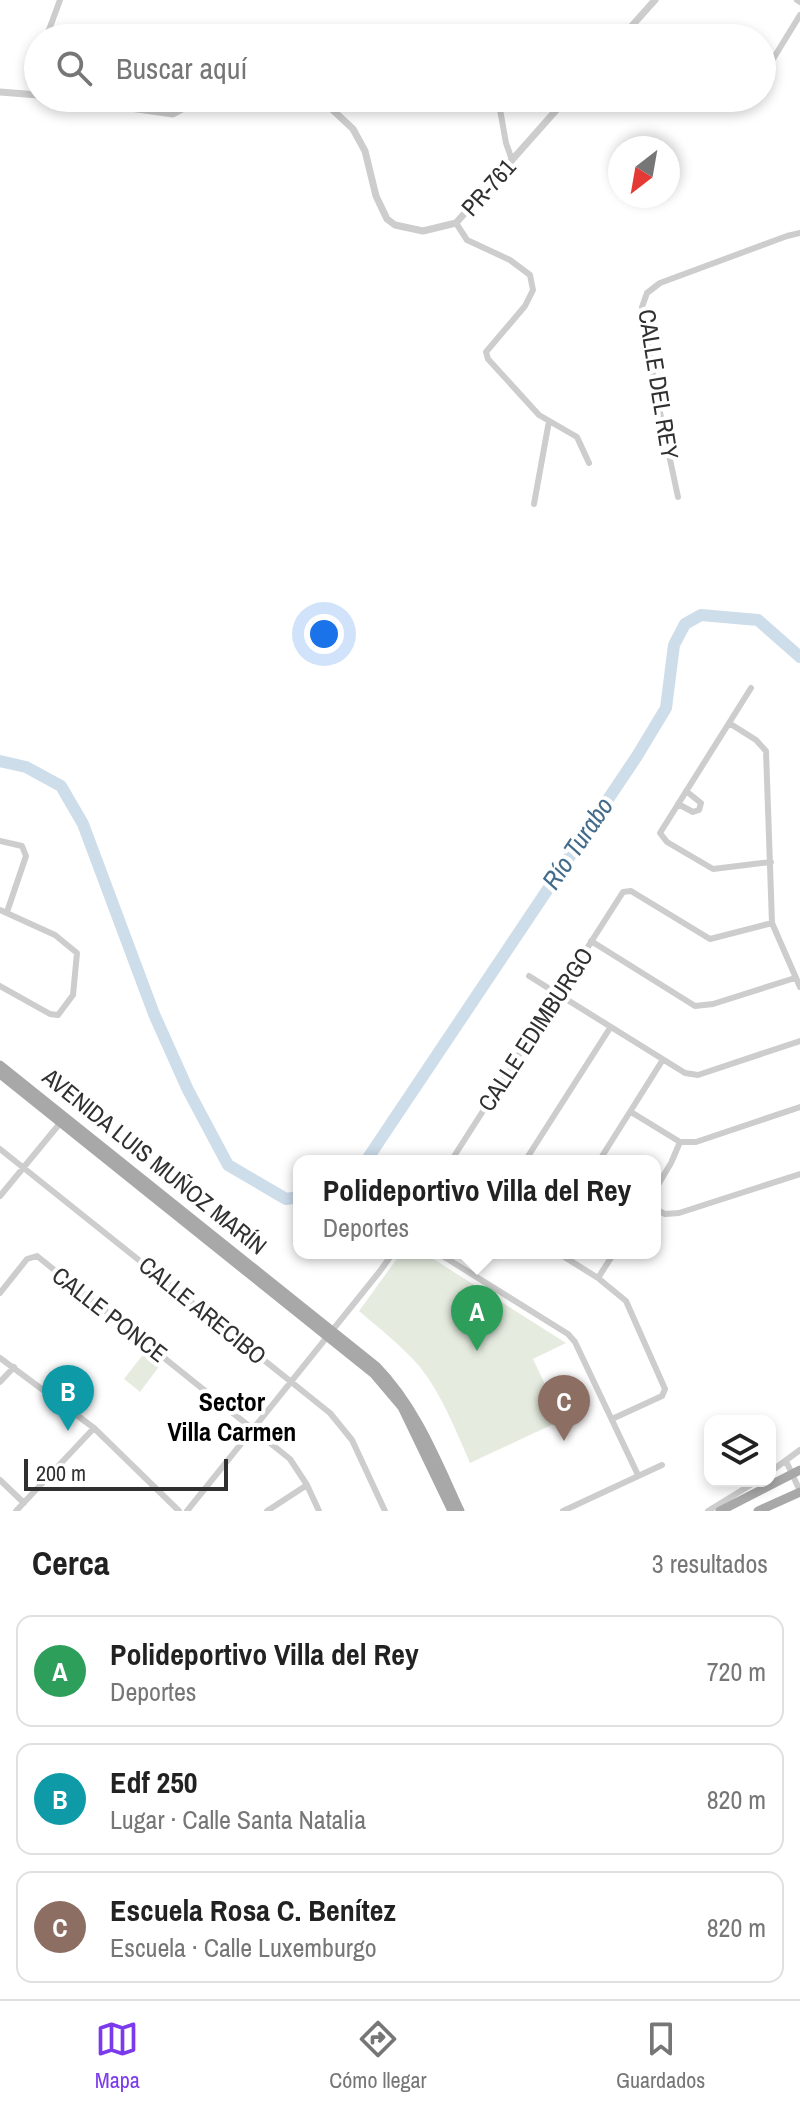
<!DOCTYPE html>
<html lang="es">
<head>
<meta charset="utf-8">
<style>
	:root { --surface:#fff; --page:#f6f6f6; --text:#222; --muted:#767676; --line:#e0e0e0; --accent:#7c3aed }
	body { margin:0; font-family:"Archivo Narrow",sans-serif; background:var(--page); color:var(--text) }
	.controls { position:absolute; right:24px; bottom:24px; display:grid; overflow:hidden; border-radius:16px; box-shadow:0 4px 12px #0003 }
	.controls button { width:72px; height:72px; display:grid; place-items:center; padding:0; border:0; border-bottom:2px solid var(--line); background:var(--surface); color:var(--text); font:40px sans-serif }
	.compass { position:absolute; left:608px; top:136px; width:72px; height:72px; border-radius:50%; background:var(--surface); box-shadow:0 4px 12px #0003; rotate:211deg }
	.scale { position:absolute; left:24px; bottom:20px; width:204px; box-sizing:border-box; padding-left:8px; border:4px solid #303030; border-top:0; font-size:22px; line-height:28px; white-space:nowrap; color:#303030; -webkit-text-stroke:6px #fff; paint-order:stroke }
	.you { position:absolute; left:324px; top:634px; width:28px; height:28px; margin:-20px; border:6px solid #fff; border-radius:50%; background:#1a73e8; box-shadow:0 0 0 12px #1a73e833 }
	.badge { display:grid; place-items:center; width:52px; height:52px; border-radius:50%; background:var(--accent); color:#fff; font-size:26px; font-weight:700 }
	.pin { position:absolute; translate:-50% -66px; filter:drop-shadow(0 2px 4px #0008) }
	.pin::after { content:''; position:absolute; top:42px; width:28px; height:24px; background:inherit; clip-path:polygon(0 0,100% 0,50% 100%) }
	.popup { position:absolute; left:293px; top:1155px; width:368px; height:104px; box-sizing:border-box; display:grid; place-content:center; border-radius:16px; background:var(--surface); filter:drop-shadow(0 2px 6px #0005); font-size:26px; white-space:nowrap; color:var(--muted) }
	.popup b { font-size:30px; color:var(--text) }
	.popup::after { content:''; position:absolute; left:50%; top:100%; margin-left:-16px; border:16px solid transparent; border-top-color:var(--surface) }
	.list { margin:0; padding:0; list-style:none }
	h2 { display:flex; justify-content:space-between; align-items:center; height:104px; margin:0; padding:0 32px; font-size:34px }
	h2 small { font-size:26px; font-weight:400; color:var(--muted) }
	.list li { display:grid; grid-template-columns:52px 1fr auto; gap:24px; align-items:center; box-sizing:border-box; height:112px; margin:0 16px 16px; padding:0 16px; border:2px solid var(--line); border-radius:16px }
	.list b { display:block; font-size:30px; white-space:nowrap }
	.list p { margin:0; font-size:26px; white-space:nowrap; color:var(--muted) }
	.list em { font-size:26px; font-style:normal; color:var(--muted) }
	.icon { flex:none; width:44px; height:44px; fill:none; stroke:currentColor; stroke-width:2; stroke-linecap:round; stroke-linejoin:round }
	.map { position:relative; flex:none; width:800px; height:1511px; overflow:hidden }
	.search { position:absolute; background:var(--surface); box-shadow:0 4px 12px #0003; left:24px; right:24px; top:24px; height:88px; display:flex; align-items:center; gap:20px; box-sizing:border-box; padding:0 28px; border-radius:44px; color:var(--muted); font-size:30px }
	.sheet { height:488px; background:var(--surface) }
	nav { display:flex; justify-content:space-around; align-items:center; box-sizing:border-box; height:112px; border-top:2px solid var(--line); background:var(--surface); font-size:22px; color:var(--muted) }
	nav a { display:grid; justify-items:center; gap:4px }
	nav .on { color:var(--accent) }
	.map>svg:first-child { display:block }
	.green { fill:#e5ecdf }
	.lines { fill:none; stroke-linecap:round; stroke-linejoin:round }
	.river { stroke:#cdddea; stroke-width:12 }
	.minor { stroke:#cdcdcd; stroke-width:6 }
	.tertiary { stroke:#cdcdcd; stroke-width:7 }
	.primary { stroke:#a8a8a8; stroke-width:9 }
	.labels { text-anchor:middle; dominant-baseline:central; stroke-width:8; stroke-linejoin:round; paint-order:stroke }
	.street-label { font-size:24px; fill:#303030; stroke:#fff }
	.water-label { font-size:26px; font-style:italic; fill:#436c8c; stroke:#fff }
	.neighbourhood-label { font-size:26px; font-weight:bold; fill:#000; stroke:#fff }
</style>
</head>
<body>
<div class="map">
<svg width="800" height="1511" viewBox="0 0 800 1511">
	<rect width="100%" height="100%" fill="#fff"/>
	<path class="green" d="M401,1253H424L566,1343L533,1359L562,1420L470,1463C456,1431 442,1395 420,1367C402,1346 380,1329 359,1311Z
		M145,1352L161,1364L140,1392L124,1379Z"/>
	<g class="lines">
		<path class="river" d="M0,761L26,767L61,786L83,824L154,1014L188,1090L228,1165L286,1199L299,1197
			M366,1161L637,756L666,708L674,645L685,624L701,615L758,620L800,657"/>
		<path class="minor" d="M797,0L800,2
			M46,38L60,0
			M762,77L800,15
			M498,98L506,143L512,160
			M456,223L467,240L510,260L530,275L533,290L525,306L486,352L488,359L539,415L577,437L589,463
			M678,497L657,398L642,307L647,293L660,283L787,236L800,233
			M534,504L549,421
			M751,688L660,833L667,842L713,869L771,862
			M729,723L756,740L766,751L772,923L800,987
			M678,804L693,812L699,810L701,803L686,791
			M0,841L22,846L26,856L7,912
			M0,910L55,935L77,953L73,995L58,1015L50,1014L0,986
			M591,941L695,1006L713,1004L795,978
			M529,976L685,1073L698,1075L800,1041
			M631,1112L680,1142H696L800,1107
			M0,1149L330,1413L352,1440L385,1511
			M451,1161L623,892L631,891L710,939L772,923
			M525,1161L610,1028
			M599,1161L662,1061
			M655,1190L671,1163L680,1142
			M0,1196L61,1122
			M655,1209L665,1214L679,1213L800,1174
			M438,1253L568,1334L575,1342L638,1475
			M558,1253L598,1278L626,1301L665,1389L662,1396L612,1419
			M598,1278L614,1253
			M0,1293L27,1259L37,1256L290,1459L307,1485L319,1511
			M0,1358L94,1428L179,1511
			M0,1382L14,1367
			M786,1461L800,1491
			M770,1472L800,1450
			M0,1480L24,1503
			M16,1511L94,1428
			M187,1511L380,1271L393,1253
			M267,1511L307,1485
			M563,1511L662,1465
			M708,1511L757,1481"/>
		<path class="tertiary" d="M621,38L655,0
			M0,92L38,95
			M59,98L173,114L202,98
			M320,98L353,129L365,151L376,196L387,219L395,225L423,231L456,223L567,98"/>
		<path class="primary" d="M0,1065L376,1366C416,1407 436,1459 460,1511
			M0,1074L374,1374L402,1407L452,1511
			M720,1511L800,1470
			M758,1511L800,1492"/>
	</g>
	<g class="labels">
		<g class="street-label">
			<text transform="translate(488 187) rotate(-48)">PR-761</text>
			<text transform="translate(659 384) rotate(81)">CALLE DEL REY</text>
			<text transform="translate(535 1029) rotate(-57)">CALLE EDIMBURGO</text>
			<text transform="translate(155 1161) rotate(39)">AVENIDA LUIS MUÑOZ MARÍN</text>
			<text transform="translate(203 1310) rotate(39)">CALLE ARECIBO</text>
			<text transform="translate(110 1314) rotate(38)">CALLE PONCE</text>
		</g>
		<g class="water-label">
			<text transform="translate(577 843) rotate(-56)">Río Turabo</text>
		</g>
		<g class="neighbourhood-label">
			<text x="232" y="1401">Sector<tspan x="232" dy="30">Villa Carmen</tspan></text>
		</g>
	</g>
</svg>
<div class="controls">
<button><svg class="icon" aria-label="layers" viewBox="0 0 24 24"><path d="M12 4l9 5-9 5-9-5zM3 14l9 5 9-5"/></svg></button>
</div>
<svg class="compass" viewBox="-18 -18 36 36"><path d="M0-13l5 13h-10z" fill="#e53935"/><path d="M0 13l5-13h-10z" fill="#767676"/></svg>
<div class="scale">200 m</div>
<div class="you"></div>
<div class="pin badge" style="left:477px;top:1351px;background:#2e9e5b">A</div>
<div class="popup"><b>Polideportivo Villa del Rey</b>Deportes</div>
<div class="pin badge" style="left:68px;top:1431px;background:#0f9aa8">B</div>
<div class="pin badge" style="left:564px;top:1441px;background:#8d6e63">C</div>
<div class="search"><svg class="icon" aria-label="search" viewBox="0 0 24 24"><circle cx="10" cy="10" r="6"/><path d="M15 15l6 6"/></svg>Buscar aquí</div>
</div>
<section class="sheet">
<h2>Cerca<small>3 resultados</small></h2>
<ul class="list">
<li><span class="badge" style="background:#2e9e5b">A</span><div><b>Polideportivo Villa del Rey</b><p>Deportes</p></div><em>720 m</em></li>
<li><span class="badge" style="background:#0f9aa8">B</span><div><b>Edf 250</b><p>Lugar · Calle Santa Natalia</p></div><em>820 m</em></li>
<li><span class="badge" style="background:#8d6e63">C</span><div><b>Escuela Rosa C. Benítez</b><p>Escuela · Calle Luxemburgo</p></div><em>820 m</em></li>
</ul>
</section>
<nav>
<a class="on"><svg class="icon" aria-label="map" viewBox="0 0 24 24"><path d="M3 6l6-2 6 2 6-2v14l-6 2-6-2-6 2zM9 4v14M15 6v14"/></svg>Mapa</a>
<a><svg class="icon" aria-label="directions" viewBox="0 0 24 24"><path d="M12 3l9 9-9 9-9-9zM9 14v-3h6M13 9l2 2-2 2"/></svg>Cómo llegar</a>
<a><svg class="icon" aria-label="saved" viewBox="0 0 24 24"><path d="M7 4h10v16l-5-4-5 4z"/></svg>Guardados</a>
</nav>
</body>
</html>
